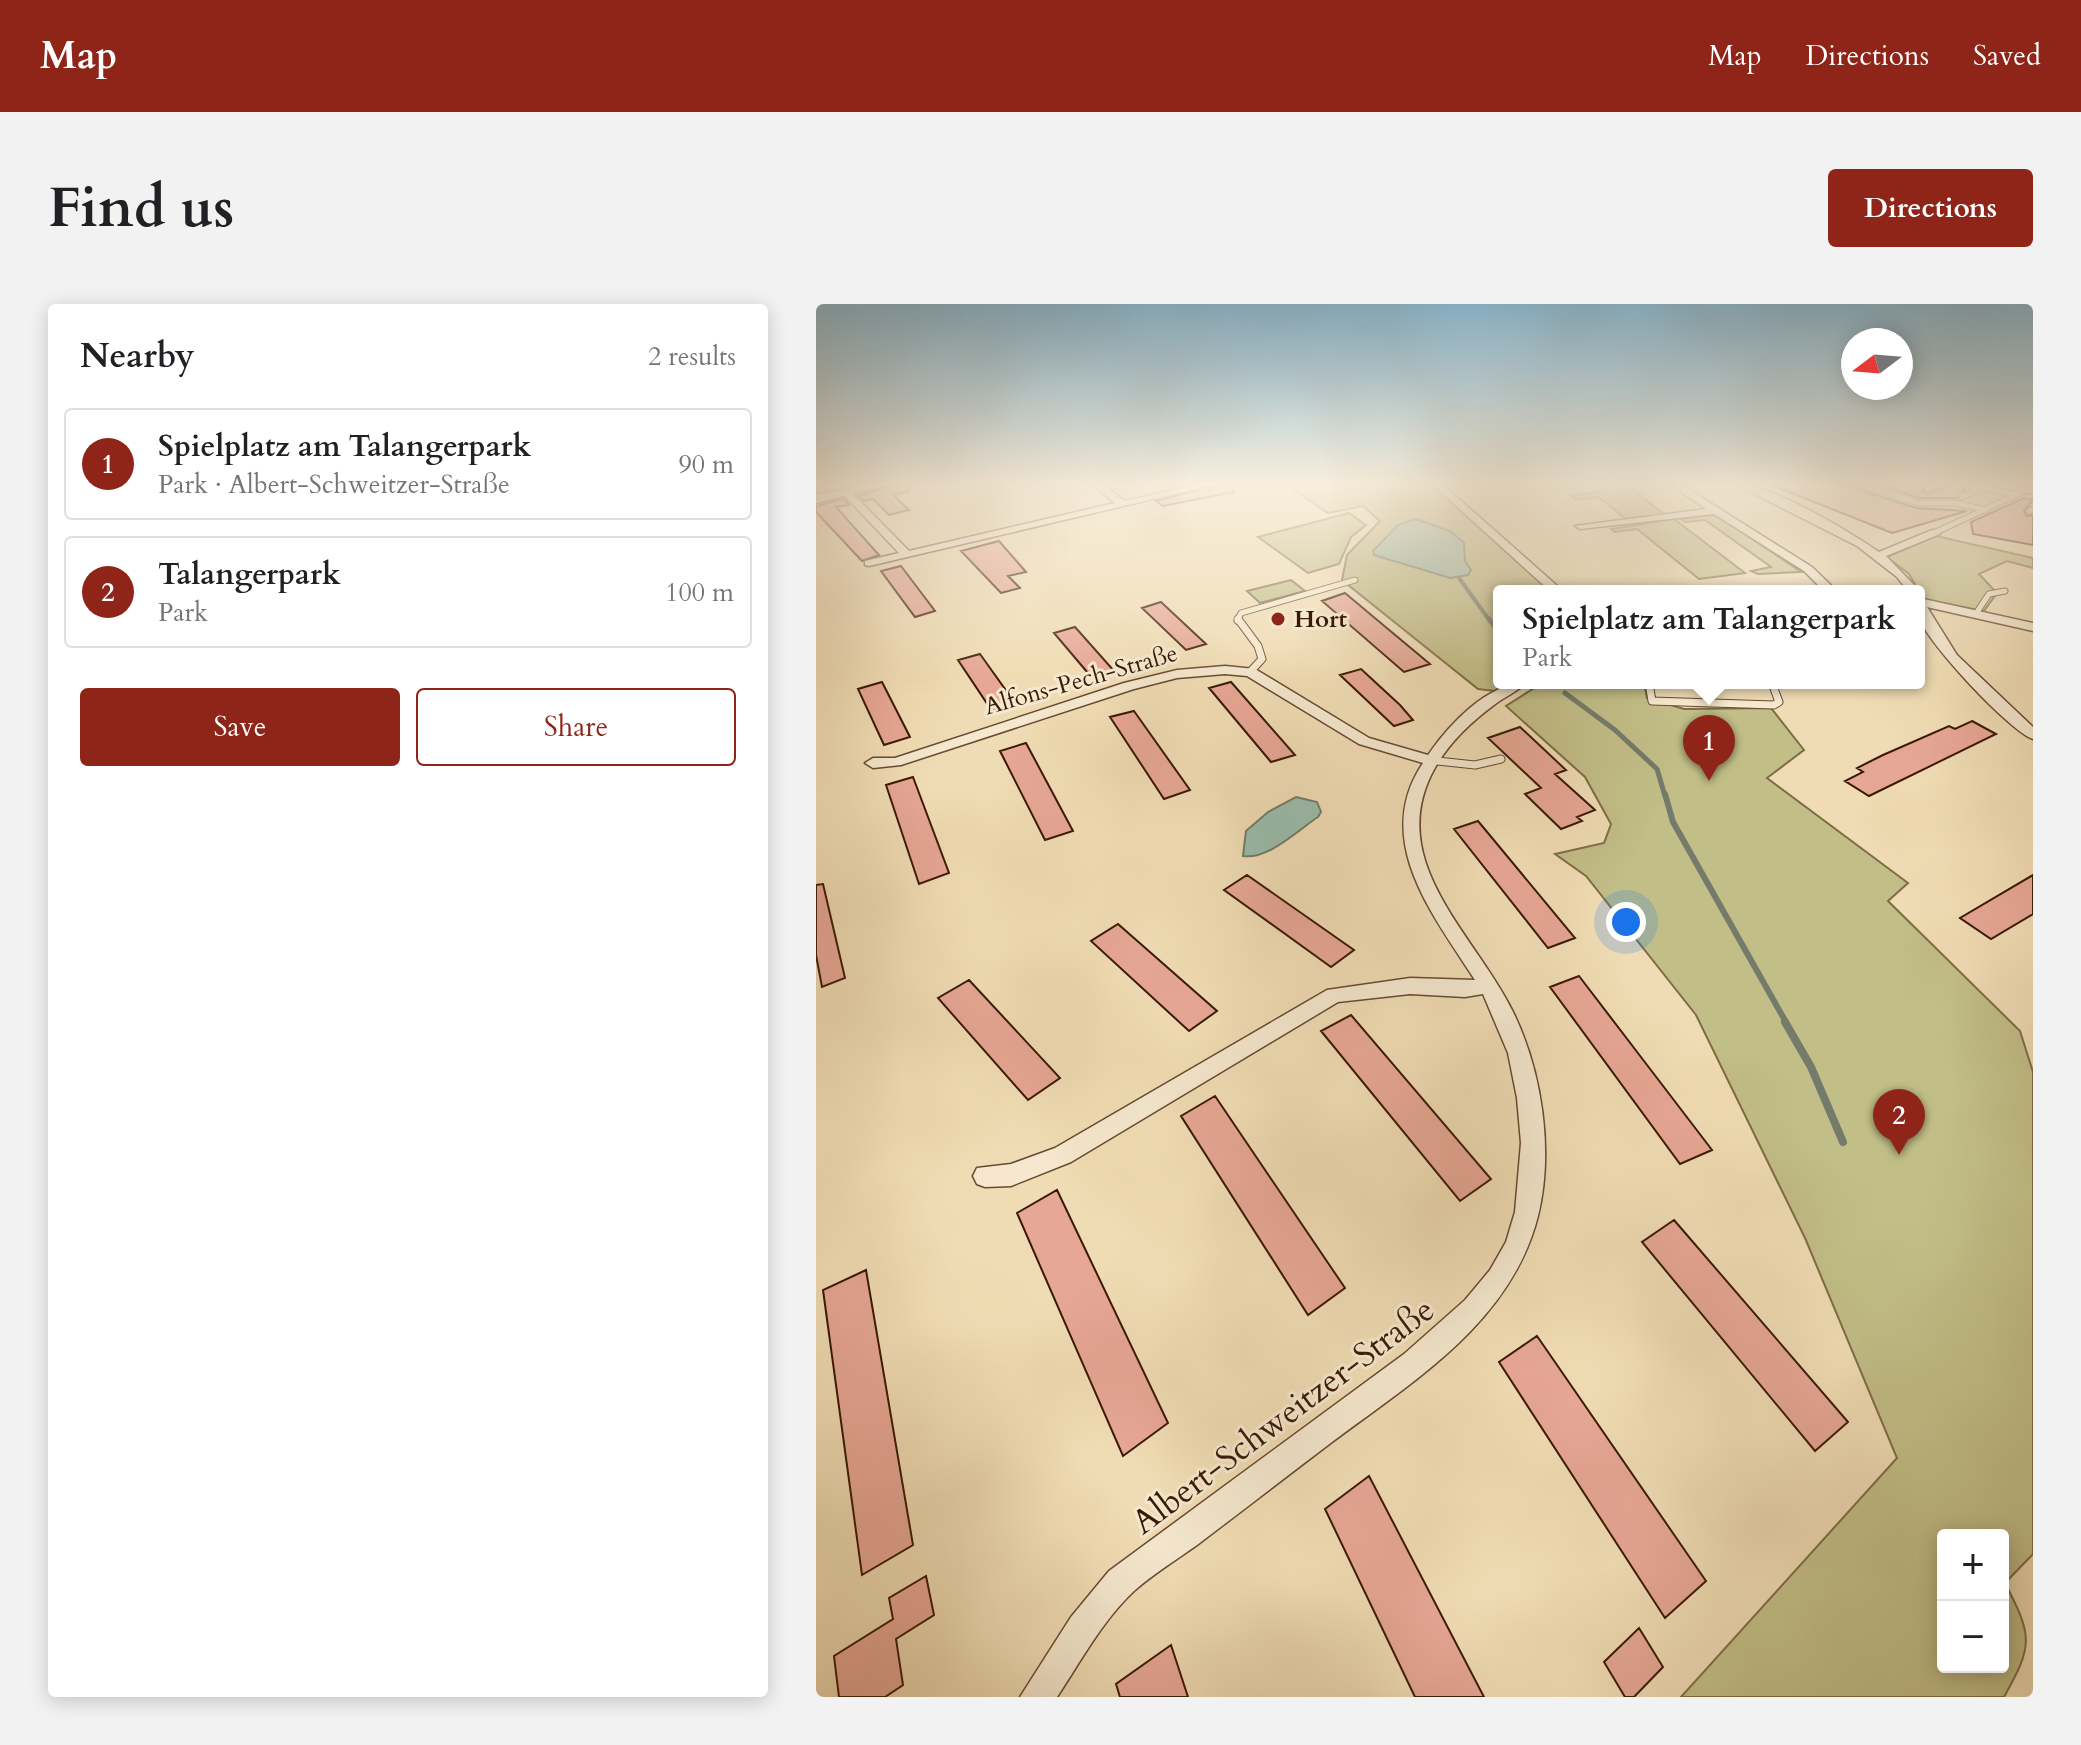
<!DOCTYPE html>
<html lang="en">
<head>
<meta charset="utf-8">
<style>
	:root { --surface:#fff; --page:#f2f2f2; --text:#202124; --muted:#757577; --line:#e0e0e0; --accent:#8f2418 }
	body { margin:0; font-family:Cardo,serif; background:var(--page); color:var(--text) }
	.controls { position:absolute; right:24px; bottom:24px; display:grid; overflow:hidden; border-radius:8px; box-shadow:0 4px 20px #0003 }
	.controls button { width:72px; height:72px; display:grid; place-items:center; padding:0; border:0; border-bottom:2px solid var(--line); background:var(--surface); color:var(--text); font:40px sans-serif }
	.compass { position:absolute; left:1025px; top:24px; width:72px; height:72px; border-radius:50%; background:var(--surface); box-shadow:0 4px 20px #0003; rotate:254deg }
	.you { position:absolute; left:810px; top:618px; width:28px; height:28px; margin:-20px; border:6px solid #fff; border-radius:50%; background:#1a73e8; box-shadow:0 0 0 12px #1a73e833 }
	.badge { display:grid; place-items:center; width:52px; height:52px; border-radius:50%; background:var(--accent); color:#fff; font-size:26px; font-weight:700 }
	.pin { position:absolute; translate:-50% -66px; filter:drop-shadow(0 2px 4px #0008) }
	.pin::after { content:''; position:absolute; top:42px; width:28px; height:24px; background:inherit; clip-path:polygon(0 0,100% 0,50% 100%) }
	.popup { position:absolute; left:677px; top:281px; width:432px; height:104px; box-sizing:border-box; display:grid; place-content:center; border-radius:8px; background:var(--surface); filter:drop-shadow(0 2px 6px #0005); font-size:26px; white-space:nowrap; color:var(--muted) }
	.popup b { font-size:30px; color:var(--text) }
	.popup::after { content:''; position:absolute; left:50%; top:100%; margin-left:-16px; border:16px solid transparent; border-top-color:var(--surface) }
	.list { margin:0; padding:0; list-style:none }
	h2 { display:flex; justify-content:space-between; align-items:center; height:104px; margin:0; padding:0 32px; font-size:34px }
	h2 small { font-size:26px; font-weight:400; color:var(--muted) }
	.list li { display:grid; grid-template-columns:52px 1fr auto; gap:24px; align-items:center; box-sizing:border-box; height:112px; margin:0 16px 16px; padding:0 16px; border:2px solid var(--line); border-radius:8px }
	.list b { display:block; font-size:30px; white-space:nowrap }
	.list p { margin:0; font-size:26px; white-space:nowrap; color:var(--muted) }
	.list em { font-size:26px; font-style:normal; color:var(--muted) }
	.actions { display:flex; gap:16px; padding:24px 32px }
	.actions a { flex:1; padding:18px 0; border:2px solid var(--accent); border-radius:8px; text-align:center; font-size:28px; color:var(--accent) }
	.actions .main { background:var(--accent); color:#fff }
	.map { position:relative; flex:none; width:1217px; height:1393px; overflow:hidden; border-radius:8px }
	header { display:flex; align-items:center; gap:48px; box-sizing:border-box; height:112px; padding:0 40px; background:var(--accent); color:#fff }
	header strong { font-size:38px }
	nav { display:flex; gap:44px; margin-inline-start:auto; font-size:28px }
	.intro { display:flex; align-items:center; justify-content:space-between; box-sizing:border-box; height:192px; padding:0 48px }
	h1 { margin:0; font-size:56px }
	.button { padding:20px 36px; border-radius:8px; background:var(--accent); color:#fff; font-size:28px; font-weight:700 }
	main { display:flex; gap:48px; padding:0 48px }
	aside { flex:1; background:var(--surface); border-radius:8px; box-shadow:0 4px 20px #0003 }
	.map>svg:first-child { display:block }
	.green { fill:#c2be87; stroke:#7e6c47; stroke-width:2; fill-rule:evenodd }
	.water { fill:#9abcac; stroke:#747b6a; stroke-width:2 }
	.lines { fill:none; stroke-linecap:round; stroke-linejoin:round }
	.stream-far3 { stroke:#747b6a; stroke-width:4 }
	.stream-far2 { stroke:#747b6a; stroke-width:5 }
	.stream-far1 { stroke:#747b6a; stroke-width:6 }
	.stream { stroke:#747b6a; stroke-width:8 }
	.building { fill:#e7a795; stroke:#3a1907; stroke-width:2 }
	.lane-far1-casing { stroke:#684a32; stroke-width:7 }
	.lane-casing { stroke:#684a32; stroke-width:9 }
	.street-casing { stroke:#684a32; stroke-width:3 }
	.secondary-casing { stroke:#3a1907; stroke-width:3 }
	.lane-far1 { stroke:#f5e8ce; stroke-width:5 }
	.lane { stroke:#f5e8ce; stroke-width:7 }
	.street { fill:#f5e8ce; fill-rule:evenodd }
	.secondary { fill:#f5e8ce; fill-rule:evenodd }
	.poi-dot { fill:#8f2418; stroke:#f5e8ce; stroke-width:3 }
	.labels { text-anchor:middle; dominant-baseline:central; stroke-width:6; stroke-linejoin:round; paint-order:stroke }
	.far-poi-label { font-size:24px; font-weight:bold; fill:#3a1907; stroke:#f5e8ce; text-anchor:start }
	.far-street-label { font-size:24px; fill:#3a1907; stroke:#f5e8ce }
	.near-street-label { font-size:34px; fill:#3a1907; stroke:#f5e8ce }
</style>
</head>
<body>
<header>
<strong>Map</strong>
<nav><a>Map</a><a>Directions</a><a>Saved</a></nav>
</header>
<div class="intro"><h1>Find us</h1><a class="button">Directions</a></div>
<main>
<aside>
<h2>Nearby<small>2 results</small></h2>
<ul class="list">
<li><span class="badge">1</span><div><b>Spielplatz am Talangerpark</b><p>Park · Albert-Schweitzer-Straße</p></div><em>90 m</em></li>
<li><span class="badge">2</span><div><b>Talangerpark</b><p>Park</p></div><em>100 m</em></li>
</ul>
<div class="actions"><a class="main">Save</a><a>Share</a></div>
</aside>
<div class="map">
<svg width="1217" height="1393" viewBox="0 0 1217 1393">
	<rect width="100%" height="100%" fill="#f0dcb4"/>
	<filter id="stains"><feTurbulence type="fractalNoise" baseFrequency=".0025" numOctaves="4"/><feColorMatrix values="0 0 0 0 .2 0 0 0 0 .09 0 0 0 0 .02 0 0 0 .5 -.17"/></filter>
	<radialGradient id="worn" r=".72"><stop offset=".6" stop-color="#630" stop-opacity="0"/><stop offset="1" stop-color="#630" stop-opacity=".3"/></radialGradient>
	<path class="green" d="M469,180H618L629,188L737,287H683V379H690L679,387L662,385L526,276L531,251L564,217L547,202L512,209Z
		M791,180H809L849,211L811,216L783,193L760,196L756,192L788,186Z
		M533,209L550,221L535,233L523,260L492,269L442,233Z
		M895,211L904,213L985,268L942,270L935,267L955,263L889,216L869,218L865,215Z
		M858,215L929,269L883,275L821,225L799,228L795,225Z
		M1120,232L1217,254V264L1191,257L1163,270L1181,289L1168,307L1114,297L1107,294L1093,270L1071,253Z
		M475,276L489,287L444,299L431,287Z
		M726,379H828L831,394L868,405L955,404L988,446L951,474L1092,579L1072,597L1204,727L1217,768V1250L1189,1279C1217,1333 1217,1341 1188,1393H865L1081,1154L989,934L880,711L770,572L739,550L788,539L795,520L769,473L690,402ZM1127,1231H1187V1363H1127Z"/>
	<path class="water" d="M599,215L634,227L648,239L649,257L655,266L652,271L634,274L558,251L557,247L582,221Z
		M480,493L501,498L505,508L502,513C482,526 452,556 427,552L430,527L452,508Z"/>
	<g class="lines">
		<path class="stream-far3" d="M643,274L674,317"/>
		<path class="stream-far2" d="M673,315L683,328
			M749,389L799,426L841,465L849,492"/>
		<path class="stream-far1" d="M849,490L857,518L971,720"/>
		<path class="stream" d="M969,718L995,763L1027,838"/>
	</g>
	<path class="building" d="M80,180H92L93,187L77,191L93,206L73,211L57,195L48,197L43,192Z
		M404,180H417L418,188L347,202L340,197Z
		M953,180H1038L1041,185L1100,204L1151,207L1076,229Z
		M1060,180L1076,184L1087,180H1110L1106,186L1111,190L1128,185L1130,180H1142L1149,186L1141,194H1103Z
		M1208,194L1217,196L1208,207L1211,212L1217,211V241L1157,230L1155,218Z
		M28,195L33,201L20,203L63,251L46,257L0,208V202Z
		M183,237L210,268L192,272L204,284L185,289L145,247Z
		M85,262L119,307L99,313L65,267Z
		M529,289L566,320L614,360L588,368L506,297Z
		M345,298L390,340L370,346L326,304Z
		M259,323L299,368L277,375L238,329Z
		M164,350L199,399L176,407L142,356Z
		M545,365L584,401L597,416L578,422L524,371Z
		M66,378L94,433L68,441L42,385Z
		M415,378L479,451L455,458L393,384Z
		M318,407L374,486L348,495L294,413Z
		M1156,417L1180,430L1053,492L1029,477L1047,468L1041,464L1067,451L1133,422L1139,425Z
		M704,423L750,466L739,470L779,506L761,513L766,517L745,525L709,490L725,484L672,434Z
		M210,439L257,527L229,536L184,447Z
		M97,473L133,569L103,580L70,481Z
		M662,517L759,634L732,644L638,525Z
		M431,571L538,646L515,663L408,586Z
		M1217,571V610L1175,635L1144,614Z
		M7,580L29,674L6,683L0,651V581Z
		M302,620L401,707L373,727L275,637Z
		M763,672L828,757L896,846L864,860L734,683Z
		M153,676L244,774L212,796L122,694Z
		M535,711L675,875L644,897L505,727Z
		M399,792L529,984L492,1011L365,812Z
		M241,886L352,1119L307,1152L201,909Z
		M858,916L1032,1118L999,1147L826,938Z
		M50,966L97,1241L46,1271L7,986Z
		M721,1032L890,1277L849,1314L683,1058Z
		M553,1172L668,1393H599L509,1205Z
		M110,1272L118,1311L80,1335L87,1381L69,1393H23L18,1352L77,1315L73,1294Z
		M823,1324L847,1363L818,1393H809L788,1358Z
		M355,1341L372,1393H304L300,1380Z"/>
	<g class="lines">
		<defs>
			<path id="lane-far1" d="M1043,180L1102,199H1139L1170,206
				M1147,180L1200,191
				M1111,185L1125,180
				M1146,193L1165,185
				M1213,207L1217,205
				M1120,228L1211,186
				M1161,308L1173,290L1189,287
				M421,317L425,309L539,276"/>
			<path id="lane" d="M422,315L442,342L446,355L434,368
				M833,379L836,397L958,401L963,398L956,379
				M612,456L659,461L685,455"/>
			<path id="street" d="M276,180H286L309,197L385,180H401L53,262L49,261V257L83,249L25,188L33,186L93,247L299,199Z
				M616,180H626L747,287H734Z
				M853,180H864L996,263L1021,287H1008L988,267L898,210L764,225L759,222L890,205Z
				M919,180C952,178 1034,228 1063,248L1116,226H1124V230L1070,252L1104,287H1092L1081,273L1041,242Z
				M1175,180L1217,184V190L1180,183Z
				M1103,294L1217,319V327L1111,303L1141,351L1217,423V435C1195,428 1109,337 1103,313C1102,308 1103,300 1103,294Z
				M409,362L439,365L553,434L612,451C633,421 671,379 710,379C701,388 688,393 678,401C655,418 634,438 620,462C565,556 660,631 697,708C726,767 738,847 722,912C695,1018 599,1076 516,1138C471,1172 426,1207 381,1241C360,1256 337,1270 318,1287C286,1317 265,1357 241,1393H204L255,1313L293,1267L588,1050L649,996L674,966L690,938L699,908L705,839L701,794L692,749L667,690L649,693L594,690L522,698L255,858L195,882L169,883L161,880L157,872L161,864L195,860L239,844L511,686L594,674L659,676C618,612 555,536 607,459L543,440L431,372L409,370L361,374L318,385L85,461L57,464L49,459L57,454H79L308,379L361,366Z"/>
			<path id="secondary" d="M53,180H77L0,199V191Z"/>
		</defs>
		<use href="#lane-far1" class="lane-far1-casing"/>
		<use href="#lane" class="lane-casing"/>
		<use href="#street" class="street-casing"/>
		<use href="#secondary" class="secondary-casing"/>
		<use href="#lane-far1" class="lane-far1"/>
		<use href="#lane" class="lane"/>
		<use href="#street" class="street"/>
		<use href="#secondary" class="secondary"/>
	</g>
	<linearGradient id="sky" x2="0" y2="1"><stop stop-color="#89b7d0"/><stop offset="0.48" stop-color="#f8efdd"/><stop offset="1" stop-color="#f8efdd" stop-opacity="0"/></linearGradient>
	<rect width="1217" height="375" fill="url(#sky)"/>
	<circle class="poi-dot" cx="462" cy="315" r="8"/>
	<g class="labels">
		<g class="far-poi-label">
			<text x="478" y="315">Hort</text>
		</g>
		<g class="far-street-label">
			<text transform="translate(265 376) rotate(-16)">Alfons-Pech-Straße</text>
		</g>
		<g class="near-street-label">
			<text transform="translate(467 1112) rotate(-37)">Albert-Schweitzer-Straße</text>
		</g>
	</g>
	<rect width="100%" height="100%" filter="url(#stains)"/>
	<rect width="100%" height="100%" fill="url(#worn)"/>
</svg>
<div class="controls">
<button>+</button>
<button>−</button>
</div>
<svg class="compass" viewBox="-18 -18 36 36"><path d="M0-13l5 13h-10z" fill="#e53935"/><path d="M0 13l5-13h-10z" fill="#757577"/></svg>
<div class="you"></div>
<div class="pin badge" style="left:893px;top:477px">1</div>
<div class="popup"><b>Spielplatz am Talangerpark</b>Park</div>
<div class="pin badge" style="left:1083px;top:851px">2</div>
</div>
</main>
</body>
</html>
